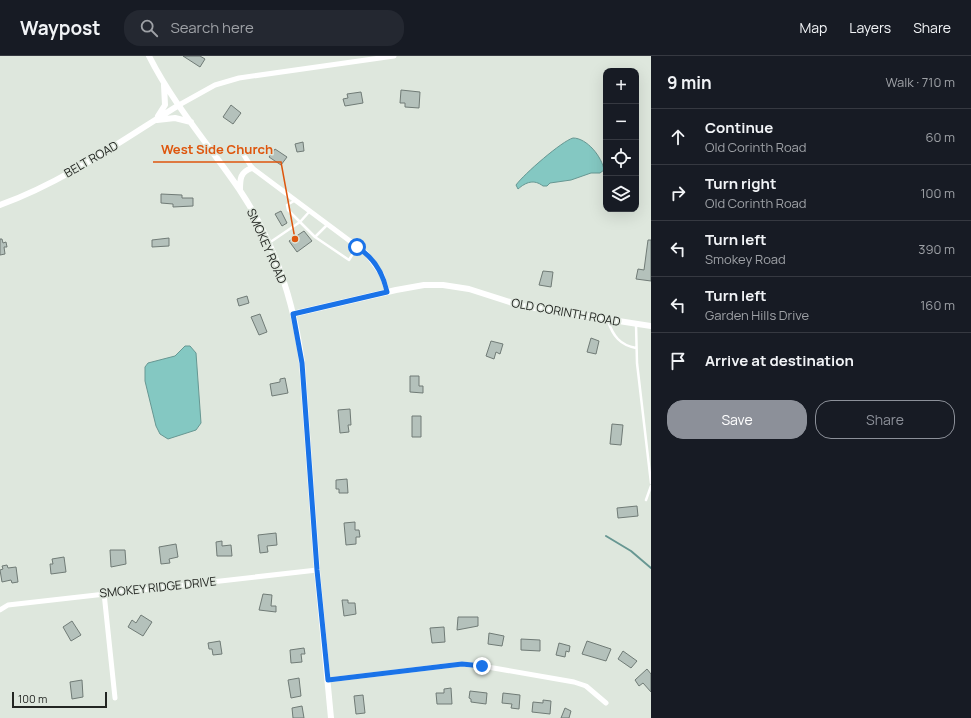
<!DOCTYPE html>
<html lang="en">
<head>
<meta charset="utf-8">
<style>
	:root { --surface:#171b24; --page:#242831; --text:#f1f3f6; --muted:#9ea1a6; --line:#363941; --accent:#8c9099 }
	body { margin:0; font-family:Manrope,sans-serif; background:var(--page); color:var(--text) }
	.controls { position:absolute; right:12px; top:12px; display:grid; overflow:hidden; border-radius:8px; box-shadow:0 4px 16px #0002 }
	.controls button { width:36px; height:36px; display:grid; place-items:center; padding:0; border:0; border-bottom:1px solid var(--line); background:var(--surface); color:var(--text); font:20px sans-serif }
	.scale { position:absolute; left:12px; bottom:10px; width:95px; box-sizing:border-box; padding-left:4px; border:2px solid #232622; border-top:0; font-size:11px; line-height:14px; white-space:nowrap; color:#232622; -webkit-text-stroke:3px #dee7dd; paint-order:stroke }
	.stop { position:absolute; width:12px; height:12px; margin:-9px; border:3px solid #1a73e8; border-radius:50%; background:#fff }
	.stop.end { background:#1a73e8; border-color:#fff; box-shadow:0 1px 4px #0008 }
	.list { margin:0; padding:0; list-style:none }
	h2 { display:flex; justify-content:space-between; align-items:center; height:52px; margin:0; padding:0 16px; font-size:17px }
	h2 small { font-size:13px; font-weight:400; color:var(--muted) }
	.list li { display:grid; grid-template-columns:26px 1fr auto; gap:12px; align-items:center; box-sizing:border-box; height:56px; padding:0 16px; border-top:1px solid var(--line) }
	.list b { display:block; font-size:15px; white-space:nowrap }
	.list p { margin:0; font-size:13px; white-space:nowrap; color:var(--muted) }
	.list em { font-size:13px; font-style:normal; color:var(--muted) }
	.actions { display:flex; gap:8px; padding:12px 16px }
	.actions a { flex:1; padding:9px 0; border:1px solid var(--accent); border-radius:16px; text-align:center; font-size:14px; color:var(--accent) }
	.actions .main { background:var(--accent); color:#fff }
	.icon { flex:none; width:22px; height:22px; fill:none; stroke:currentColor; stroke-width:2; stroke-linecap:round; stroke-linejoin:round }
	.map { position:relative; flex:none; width:651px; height:662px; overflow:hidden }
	header { display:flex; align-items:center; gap:24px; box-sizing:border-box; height:56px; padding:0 20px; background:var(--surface); border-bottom:1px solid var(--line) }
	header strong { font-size:19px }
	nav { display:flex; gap:22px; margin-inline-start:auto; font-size:14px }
	.search { width:280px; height:36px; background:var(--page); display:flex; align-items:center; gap:10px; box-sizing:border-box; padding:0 14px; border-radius:16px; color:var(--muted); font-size:15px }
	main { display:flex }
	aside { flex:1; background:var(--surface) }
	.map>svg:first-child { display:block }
	.water { fill:#84c8c2; stroke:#679792 }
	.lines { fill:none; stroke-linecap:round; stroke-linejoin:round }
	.stream { stroke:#679792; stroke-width:2 }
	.building { fill:#b4c1bb; stroke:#707b76 }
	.service { stroke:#fff; stroke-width:2.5 }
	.minor { stroke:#fff; stroke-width:5 }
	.tertiary { stroke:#fff; stroke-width:6 }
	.route { stroke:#1a73e8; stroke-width:5 }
	.labels { text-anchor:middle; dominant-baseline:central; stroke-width:3; stroke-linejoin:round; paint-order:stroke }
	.street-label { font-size:12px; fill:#232622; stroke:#dee7dd }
	.leader { fill:none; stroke:#de560d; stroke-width:1.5 }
	.callout-dot { fill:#de560d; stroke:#dee7dd; stroke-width:1.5 }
	.callout-label { font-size:13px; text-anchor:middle; font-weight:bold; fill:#de560d; stroke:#dee7dd; stroke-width:3; stroke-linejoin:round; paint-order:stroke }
</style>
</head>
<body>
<header>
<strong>Waypost</strong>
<div class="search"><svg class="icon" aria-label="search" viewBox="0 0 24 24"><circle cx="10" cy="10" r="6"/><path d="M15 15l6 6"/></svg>Search here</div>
<nav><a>Map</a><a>Layers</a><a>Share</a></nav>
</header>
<main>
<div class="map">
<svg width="651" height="662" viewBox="0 0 651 662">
	<rect width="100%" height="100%" fill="#dee7dd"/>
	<path class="water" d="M573,82C587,82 602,101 604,114L600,117H591L571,124L550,127L547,130H543C534,123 526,126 518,133L516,129C524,118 562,85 573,82Z
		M185,290H190L196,297L201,367L196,374L168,383L160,378L156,370L145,325V311L148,307L175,300Z"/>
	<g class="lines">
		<path class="stream" d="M606,480L631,495L651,512"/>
	</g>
	<path class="building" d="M183,0H200L205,3L200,11Z
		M401,34L420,36L419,52L405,51V47H400Z
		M361,36L363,47L345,50L343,43L348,42L347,38Z
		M231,49L241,57L233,68L223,61Z
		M303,86L304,95L297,96L295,88Z
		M275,93L287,101L281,109L269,101Z
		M161,138L182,139V142H193V150L173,151V148L161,147Z
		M281,155L287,167L282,170L275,158Z
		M304,175L312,185L297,196L289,185Z
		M169,182V190L152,191V184Z
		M0,183H2L3,187L6,186L7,191H4L5,198L0,199Z
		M648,184H651V225L636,223L638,213L644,214Z
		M543,215L553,216L551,231L539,229Z
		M247,240L249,247L239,250L237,243Z
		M260,258L267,276L259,279L251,261Z
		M591,282L599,285L596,298L587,296Z
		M491,285L503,288L500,298L496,296L494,303L486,300Z
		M410,320H419V330H423V337L410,336Z
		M285,322L288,337L272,340L270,328L280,326V323Z
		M350,353L351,369H348L349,376L340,377L338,354Z
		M412,360H421V381H412Z
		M612,368L623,369L621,389L610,388Z
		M347,423L348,437H339V433H336V424Z
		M637,450L638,460L618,462L617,452Z
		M355,466V474H359L360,481H356V488L346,489L344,467Z
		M276,477L277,489L267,490L268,496L260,497L258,479Z
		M222,485V490L231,489L232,500H217L216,486Z
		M176,488L178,501L169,503L170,507L161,508L159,491Z
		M110,494H125L126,508L111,511Z
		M64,501L66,516L51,518L50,508H53L52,503Z
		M7,509L8,512L16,511L18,526L12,527L11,524L2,526L0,514L3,513L2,510Z
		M263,538L272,539L271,550H276V556L259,554Z
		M342,544H348V547H355L356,558L344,560Z
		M141,559L152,566L143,580L128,571L132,564L136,567Z
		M458,561H478V570L457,574Z
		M72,565L81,579L71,585L63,571Z
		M444,571L445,586L432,587L430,572Z
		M489,577L504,580L502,590L488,588Z
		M521,583L540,584V595L521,594Z
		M220,585L222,598L213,599L212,593H209L208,587Z
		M587,585L611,593L606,605L582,598Z
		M559,587L570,590L569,596L566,595L565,601L556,599Z
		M304,592L305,598H301L302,606L291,607L290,594Z
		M623,595L637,605L631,612L618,603Z
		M647,613L651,618V636L643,627L639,630L635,624Z
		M299,622L301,640L291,642L288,624Z
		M82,624L83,641L72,643L70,626Z
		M451,632L452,648H437L436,637H444V633Z
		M470,635L487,637L486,648L471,646V643L469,642Z
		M503,637L520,639L519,653L511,652L512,648L502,647Z
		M363,639L365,657L356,658L354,640Z
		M543,644L551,645L550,658L532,656L533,646L543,647Z
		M302,650L304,662H293L292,652Z
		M565,652L571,655L569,662H561Z"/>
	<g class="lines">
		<path class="service" d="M294,145L287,149L288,154L315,181L349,204L357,191
			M315,181L327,169
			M269,187L300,166L309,156
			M608,265C613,280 620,289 636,292
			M636,268L637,307L651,427
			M646,444L651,430"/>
		<path class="minor" d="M179,49L215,29L239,22L394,0
			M240,93L252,112L366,197L382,219L387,235
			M104,537L115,642
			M0,554L8,549L317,514
			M328,624L462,608L482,610L574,626L586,630L606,647"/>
		<path class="tertiary" d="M149,0C173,48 209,89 239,133C274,185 294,246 302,307L317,514L331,662
			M158,60L165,49L164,29
			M157,64L175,62L191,66
			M240,134C240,123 240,116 252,112
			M0,149C64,126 121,85 179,49
			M293,258L396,234L424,229H443L469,233L522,250L651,270"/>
	</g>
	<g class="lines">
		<path class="route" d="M357,191C373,201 383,217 387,236L293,258L302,307L317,514L328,624L462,608L482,610"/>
	</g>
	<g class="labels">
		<g class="street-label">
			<text transform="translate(91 103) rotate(-30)">BELT ROAD</text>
			<text transform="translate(267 190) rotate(66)">SMOKEY ROAD</text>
			<text transform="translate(566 256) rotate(10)">OLD CORINTH ROAD</text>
			<text transform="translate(158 531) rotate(-6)">SMOKEY RIDGE DRIVE</text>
		</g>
	</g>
	<path class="leader" d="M295 183L281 106H153"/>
	<circle class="callout-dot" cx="295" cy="183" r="4"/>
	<g class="callout-label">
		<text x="217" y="98">West Side Church</text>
	</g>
</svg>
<div class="controls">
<button>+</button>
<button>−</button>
<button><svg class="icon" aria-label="locate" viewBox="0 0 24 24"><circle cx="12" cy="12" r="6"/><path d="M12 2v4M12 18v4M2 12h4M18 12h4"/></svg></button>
<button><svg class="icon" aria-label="layers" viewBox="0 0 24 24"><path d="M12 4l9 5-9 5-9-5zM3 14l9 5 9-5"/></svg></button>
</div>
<div class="scale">100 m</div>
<div class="stop" style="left:357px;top:191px"></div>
<div class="stop end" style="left:482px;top:610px"></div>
</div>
<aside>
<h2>9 min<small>Walk · 710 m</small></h2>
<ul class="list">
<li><svg class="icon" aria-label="ahead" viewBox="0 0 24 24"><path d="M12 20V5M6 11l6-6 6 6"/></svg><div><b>Continue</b><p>Old Corinth Road</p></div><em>60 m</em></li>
<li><svg class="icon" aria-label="right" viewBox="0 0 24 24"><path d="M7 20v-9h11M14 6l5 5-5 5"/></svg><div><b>Turn right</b><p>Old Corinth Road</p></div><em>100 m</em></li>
<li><svg class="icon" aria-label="left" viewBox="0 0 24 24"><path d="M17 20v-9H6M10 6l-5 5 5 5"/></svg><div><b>Turn left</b><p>Smokey Road</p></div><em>390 m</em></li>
<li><svg class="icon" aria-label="left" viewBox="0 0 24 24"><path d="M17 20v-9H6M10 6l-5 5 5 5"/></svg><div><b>Turn left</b><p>Garden Hills Drive</p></div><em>160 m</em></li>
<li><svg class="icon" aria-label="arrive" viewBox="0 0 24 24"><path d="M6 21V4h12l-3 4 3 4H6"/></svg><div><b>Arrive at destination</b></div></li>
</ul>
<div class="actions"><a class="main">Save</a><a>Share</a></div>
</aside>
</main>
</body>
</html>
